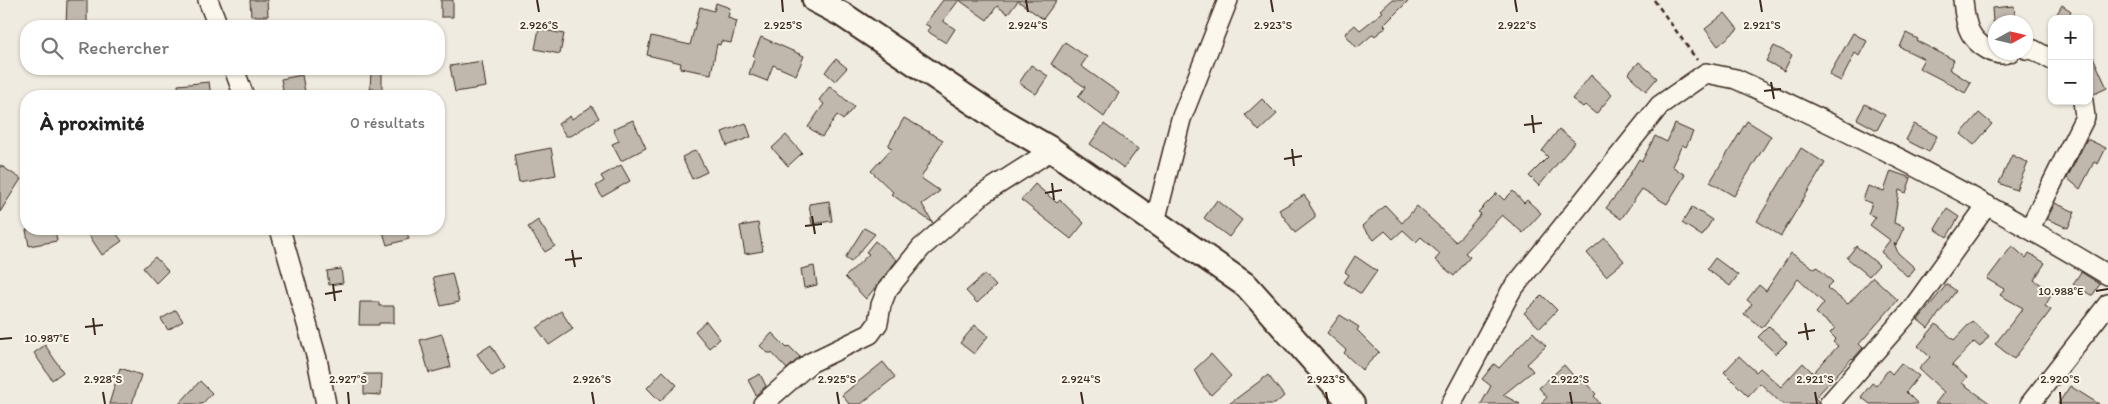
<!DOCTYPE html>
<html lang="fr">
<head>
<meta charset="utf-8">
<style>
	:root { --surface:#fff; --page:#f2f2f2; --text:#222; --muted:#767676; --line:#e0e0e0 }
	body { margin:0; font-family:Itim,sans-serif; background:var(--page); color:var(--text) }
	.controls { position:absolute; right:15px; top:15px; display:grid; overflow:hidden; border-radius:10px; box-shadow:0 1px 4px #0004 }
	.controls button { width:45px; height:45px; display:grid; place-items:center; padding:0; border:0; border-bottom:1px solid var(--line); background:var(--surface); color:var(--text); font:25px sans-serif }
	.compass { position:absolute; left:1988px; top:15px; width:45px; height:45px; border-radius:50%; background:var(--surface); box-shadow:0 1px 4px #0004; rotate:82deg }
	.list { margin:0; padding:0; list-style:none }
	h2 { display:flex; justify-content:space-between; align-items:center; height:65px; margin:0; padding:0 20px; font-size:21px }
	h2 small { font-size:16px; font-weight:400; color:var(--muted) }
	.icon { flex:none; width:28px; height:28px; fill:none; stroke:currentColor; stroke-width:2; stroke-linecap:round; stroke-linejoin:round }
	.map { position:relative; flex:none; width:2108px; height:404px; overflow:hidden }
	.search { position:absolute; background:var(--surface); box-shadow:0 1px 4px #0004; left:20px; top:20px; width:425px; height:55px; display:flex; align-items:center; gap:12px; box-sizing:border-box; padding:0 18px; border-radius:20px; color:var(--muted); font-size:19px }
	.panel { position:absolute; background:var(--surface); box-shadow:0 1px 4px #0004; left:20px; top:90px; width:425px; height:145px; border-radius:20px }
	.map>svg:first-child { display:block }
	.building { fill:#c0b8ad; stroke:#3b2a1e }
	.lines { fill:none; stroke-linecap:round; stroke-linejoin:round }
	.minor-casing { stroke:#3b2a1e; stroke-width:22 }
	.major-casing { stroke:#3b2a1e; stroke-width:28 }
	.path { stroke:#3b2a1e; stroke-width:2.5; stroke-dasharray:5 4; stroke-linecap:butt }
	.minor { stroke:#fbf7ec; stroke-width:19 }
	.major { stroke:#fbf7ec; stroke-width:24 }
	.ticks { fill:none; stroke:#3b2a1e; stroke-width:2 }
	.ticks-label { font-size:12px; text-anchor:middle; fill:#3b2a1e; stroke:#fbf7ec; stroke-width:4; stroke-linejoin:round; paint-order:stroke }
</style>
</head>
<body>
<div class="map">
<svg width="2108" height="404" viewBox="0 0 2108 404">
	<rect width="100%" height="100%" fill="#f0ebe0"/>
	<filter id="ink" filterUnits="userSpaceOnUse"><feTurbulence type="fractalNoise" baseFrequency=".02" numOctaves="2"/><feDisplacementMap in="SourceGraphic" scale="10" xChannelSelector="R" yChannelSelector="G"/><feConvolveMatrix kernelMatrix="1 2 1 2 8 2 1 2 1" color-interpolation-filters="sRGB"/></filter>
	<g filter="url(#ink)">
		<path class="building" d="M67,0H87V26H66Z
			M250,0H267L268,16H251Z
			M441,0H453V17H441Z
			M943,0H1057L1043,19L1018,1L1008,14L997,6L987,20L959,0L943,21L955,29L946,43L927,31L930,27L925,24Z
			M1392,0H1409L1384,25L1386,27L1375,36L1373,34L1357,48L1345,34L1355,25L1360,30L1383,12L1381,10Z
			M716,3L730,8L728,18L737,21L731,43L721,41L720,45L717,44L711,74L680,68L681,63L647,55L651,36L690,45L700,7L714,11Z
			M2062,5L2071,11L2067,19H2054Z
			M2014,6L2016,22H1993L1992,8Z
			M1725,13L1738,29L1718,46L1705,29Z
			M539,29L564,34L560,54L535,49Z
			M1853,33L1867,41L1859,56L1855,53L1841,81L1829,75Z
			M1906,33L1918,39L1917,41L1954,60L1949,69L1971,83L1965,93L1948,83L1919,68L1924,59L1900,47Z
			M761,37L804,56L796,75L773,65L767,81L749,74L755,57L753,56Z
			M1065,42L1087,57L1081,66L1119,93L1104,117L1078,97L1085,87L1051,64Z
			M1774,46L1792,55L1784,71L1766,61Z
			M2089,48L2107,88L2092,95L2089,92Z
			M836,59L847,68L835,81L825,72Z
			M482,61L486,87L455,92L450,66Z
			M1639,62L1657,78L1646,91L1628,74Z
			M1031,65L1048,76L1036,94L1019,83Z
			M371,72H382V89H370Z
			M302,75L305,92L284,95L281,79Z
			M1591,75L1612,95L1596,114L1585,105L1583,107L1572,99Z
			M209,82L211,96H179L178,85Z
			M830,86L854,107L843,120L837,115L822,137L808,127L824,104L819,100Z
			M1262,99L1277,114L1259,131L1245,115Z
			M1865,104L1885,115L1877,130L1857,119Z
			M592,106L599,118L571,136H566L558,124L570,116L572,119Z
			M1979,113L1992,124L1974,145L1961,134Z
			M904,118L943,140L921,178L940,191L922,204L933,223L891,194L893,192L871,171L892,148L888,146Z
			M633,120L646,148L621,161L612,144L619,141L613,129Z
			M1747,121L1771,136L1734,196L1710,182Z
			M746,123L751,137L727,146L722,132Z
			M1104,124L1138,149L1124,168L1090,144Z
			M1675,124L1693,132L1686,147L1682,145L1672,166L1685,175L1667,204L1642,189L1621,219L1606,208L1621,189L1639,159L1642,161L1655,136L1667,142Z
			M1914,124L1937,136L1929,152L1906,140Z
			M1559,129L1575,142L1539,186L1529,176L1548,157L1542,151Z
			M786,135L802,153L788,166L772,148Z
			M2087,139L2106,148L2098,164L2094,162L2080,189L2067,178Z
			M551,148L556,175L519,182L514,155Z
			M1801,148L1825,163L1781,236L1757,221Z
			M696,150L707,172L692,179L682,157Z
			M2012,155L2028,163L2016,190L1999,183Z
			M0,165L21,179L0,212Z
			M621,165L630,181L602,197L596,186L604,181L601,176Z
			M1891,171L1911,178L1906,193L1899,190L1894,223L1904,227L1896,245L1894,243L1898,253L1915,268L1908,277L1881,252L1890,240L1870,225L1876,217L1868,214L1872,203L1863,200L1868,186L1884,191Z
			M1035,184L1057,203L1060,200L1084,223L1071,239L1021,200Z
			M1513,191L1524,203L1527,200L1541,213L1523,233L1502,215L1465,253L1470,257L1454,276L1435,260L1440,254L1421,237L1416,242L1403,230L1393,239L1385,231L1374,240L1362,226L1385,205L1402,223L1417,206L1456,242L1481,214L1478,212L1497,193L1504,200Z
			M1304,195L1310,203L1309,204L1315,214V218L1295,233L1279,210Z
			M1217,200L1242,220L1229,237L1204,218Z
			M829,201L832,221L812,224L809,204Z
			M2055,203L2075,212L2068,228L2047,219Z
			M1692,207L1712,220L1702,236L1682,223Z
			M1947,209L1959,217L1947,237L1935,229Z
			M538,220L555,246L545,252L528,227Z
			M758,223L763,251L745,254L740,226Z
			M864,228L875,234L851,262L845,258Z
			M35,229H55L57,241L29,246L26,230Z
			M85,229H113L122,241L102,255Z
			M396,229H406L409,239L387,245L383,232Z
			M1605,238L1624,261L1606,276L1587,253Z
			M875,241L897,260L866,299L845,277L869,254L866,252Z
			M1856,246L1879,265L1869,276L1847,258Z
			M2012,246L2026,258L2029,253L2045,263L2034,280L2053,292L2045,306L2051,310L2014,359L1995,344L2023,308L2000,295L2004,289L1987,279Z
			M1791,253L1815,269L1817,267L1833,282L1827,288L1848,304L1873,277L1898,300L1859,344L1863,348L1853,359L1852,358L1815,398L1818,401V404H1782L1760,383L1748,396L1724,372L1739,356L1756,372L1760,368L1781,387L1803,363L1813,373L1838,346L1833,342L1836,339L1830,333L1835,328L1816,313L1824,303L1798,279L1762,328L1744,314L1752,304L1747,300L1759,285L1766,291Z
			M1355,256L1377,271L1361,294L1344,282L1349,275L1345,272Z
			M155,257L168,271L156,283L143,268Z
			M1715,258L1738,275L1730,286L1707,269Z
			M814,266L817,285L804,288L801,269Z
			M341,269L343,283L329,285L327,271Z
			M2081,272L2100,284L2092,296L2073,284Z
			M452,273L459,302L441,306L433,277Z
			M985,274L996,286L977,303L966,291Z
			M1947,284L1956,291L1928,328L1918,320Z
			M1542,295L1557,310L1540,328L1524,313Z
			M360,302H379V306H394V323H379V325H359Z
			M176,310L183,321L168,330L161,319Z
			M561,311L573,329L549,345L537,328Z
			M1340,315L1359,327L1357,330L1379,352L1362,370L1344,353L1346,350L1327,333Z
			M706,321L720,339L709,348L695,331Z
			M1972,321L1989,336L1980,347L1974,342L1952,365L1967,377L1962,383L1991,404H1935L1944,392L1919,369L1930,357L1918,346L1936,324L1954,340Z
			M975,325L988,336L974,354L960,343Z
			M1769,326L1787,343L1776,354L1758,337Z
			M1533,332L1546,346L1527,364L1533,371L1503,395L1520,404H1481L1491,386L1482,379L1494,364L1499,368Z
			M772,333L787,348L789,346L800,357L787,369L772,353H768L760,346Z
			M442,334L451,367L429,373L420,340Z
			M45,345L63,372L52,380L34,353Z
			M491,345L505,368L492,376L477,354Z
			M1211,354L1231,376L1211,395L1203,386L1194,370Z
			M883,362L895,377L861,404H849L842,395Z
			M1901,363L1919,376L1906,392L1918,404H1870L1861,397L1872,383L1876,386L1888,370L1892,374Z
			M1564,365L1579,382L1582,379L1596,394L1594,396L1600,404H1541L1547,397L1539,388Z
			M120,368L141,375L132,404H109Z
			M663,371L677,385L660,401L647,388Z
			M364,374H382L381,395L364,394Z
			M760,374L766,386L756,395L748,380Z
			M1268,375L1284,396L1275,404H1229Z
			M200,381L212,393L202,404H179Z
			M2070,386L2099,404H2058Z"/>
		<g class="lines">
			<defs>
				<path id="minor" d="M208,0L218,26
					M1963,0C1964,10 1965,23 1970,32C1976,44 1996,59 2010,52
					M2026,49L2034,50L2052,60
					M234,69L244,96
					M1155,222L1181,119L1228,0
					M2030,228L2085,117L2083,101
					M280,229L317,359L326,404
					M763,404L810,363L870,334L878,323L881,305L887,290L921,248L983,194L1052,150
					M1451,404L1511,291L1660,105L1706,73L1736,79C1865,138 1987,202 2108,275
					M1829,404L1912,309L1987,205
					M2030,404L2108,304"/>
				<path id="major" d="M815,0L843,15L1000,120L1052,150L1247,286L1352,404"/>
			</defs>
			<use href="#minor" class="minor-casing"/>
			<use href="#major" class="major-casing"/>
			<path class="path" d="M1654,0L1697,60"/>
			<use href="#minor" class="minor"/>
			<use href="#major" class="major"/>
		</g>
	</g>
	<path class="ticks" d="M537,0L539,12M782,0L783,12M1026,0L1028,12M1271,0L1273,12M1515,0L1517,12M1760,0L1762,12M1771,82L1774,99M1764,91L1781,89M1532,115L1534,133M1524,125L1542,123M1292,149L1294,166M1284,159L1302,156M1052,183L1054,200M1045,193L1062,190M812,216L815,234M805,226L822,224M572,250L575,267M565,260L582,258M333,284L335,301M2096,291L2108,289M325,294L342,291M93,318L95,335M1805,323L1808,340M85,327L103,325M1798,333L1815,330M0,339L12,338M103,392L105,404M348,392L349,404M592,392L594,404M837,392L839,404M1081,392L1083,404M1326,392L1328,404M1570,392L1572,404M1815,392L1817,404M2060,392L2061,404"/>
	<g class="ticks-label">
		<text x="539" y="29">2.926°S</text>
		<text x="783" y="29">2.925°S</text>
		<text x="1028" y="29">2.924°S</text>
		<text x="1273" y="29">2.923°S</text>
		<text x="1517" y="29">2.922°S</text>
		<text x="1762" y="29">2.921°S</text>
		<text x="2061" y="295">10.988°E</text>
		<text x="47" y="342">10.987°E</text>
		<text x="103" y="383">2.928°S</text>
		<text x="348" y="383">2.927°S</text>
		<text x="592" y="383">2.926°S</text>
		<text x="837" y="383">2.925°S</text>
		<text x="1081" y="383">2.924°S</text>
		<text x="1326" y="383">2.923°S</text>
		<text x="1570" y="383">2.922°S</text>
		<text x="1815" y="383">2.921°S</text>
		<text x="2060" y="383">2.920°S</text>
	</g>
</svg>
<div class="controls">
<button>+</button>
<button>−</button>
</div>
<svg class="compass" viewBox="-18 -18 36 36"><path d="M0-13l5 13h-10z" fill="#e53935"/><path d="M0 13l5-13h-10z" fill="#767676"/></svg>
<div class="search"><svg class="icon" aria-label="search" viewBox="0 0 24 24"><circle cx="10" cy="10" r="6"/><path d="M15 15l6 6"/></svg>Rechercher</div>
<section class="panel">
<h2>À proximité<small>0 résultats</small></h2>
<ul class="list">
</ul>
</section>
</div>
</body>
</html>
